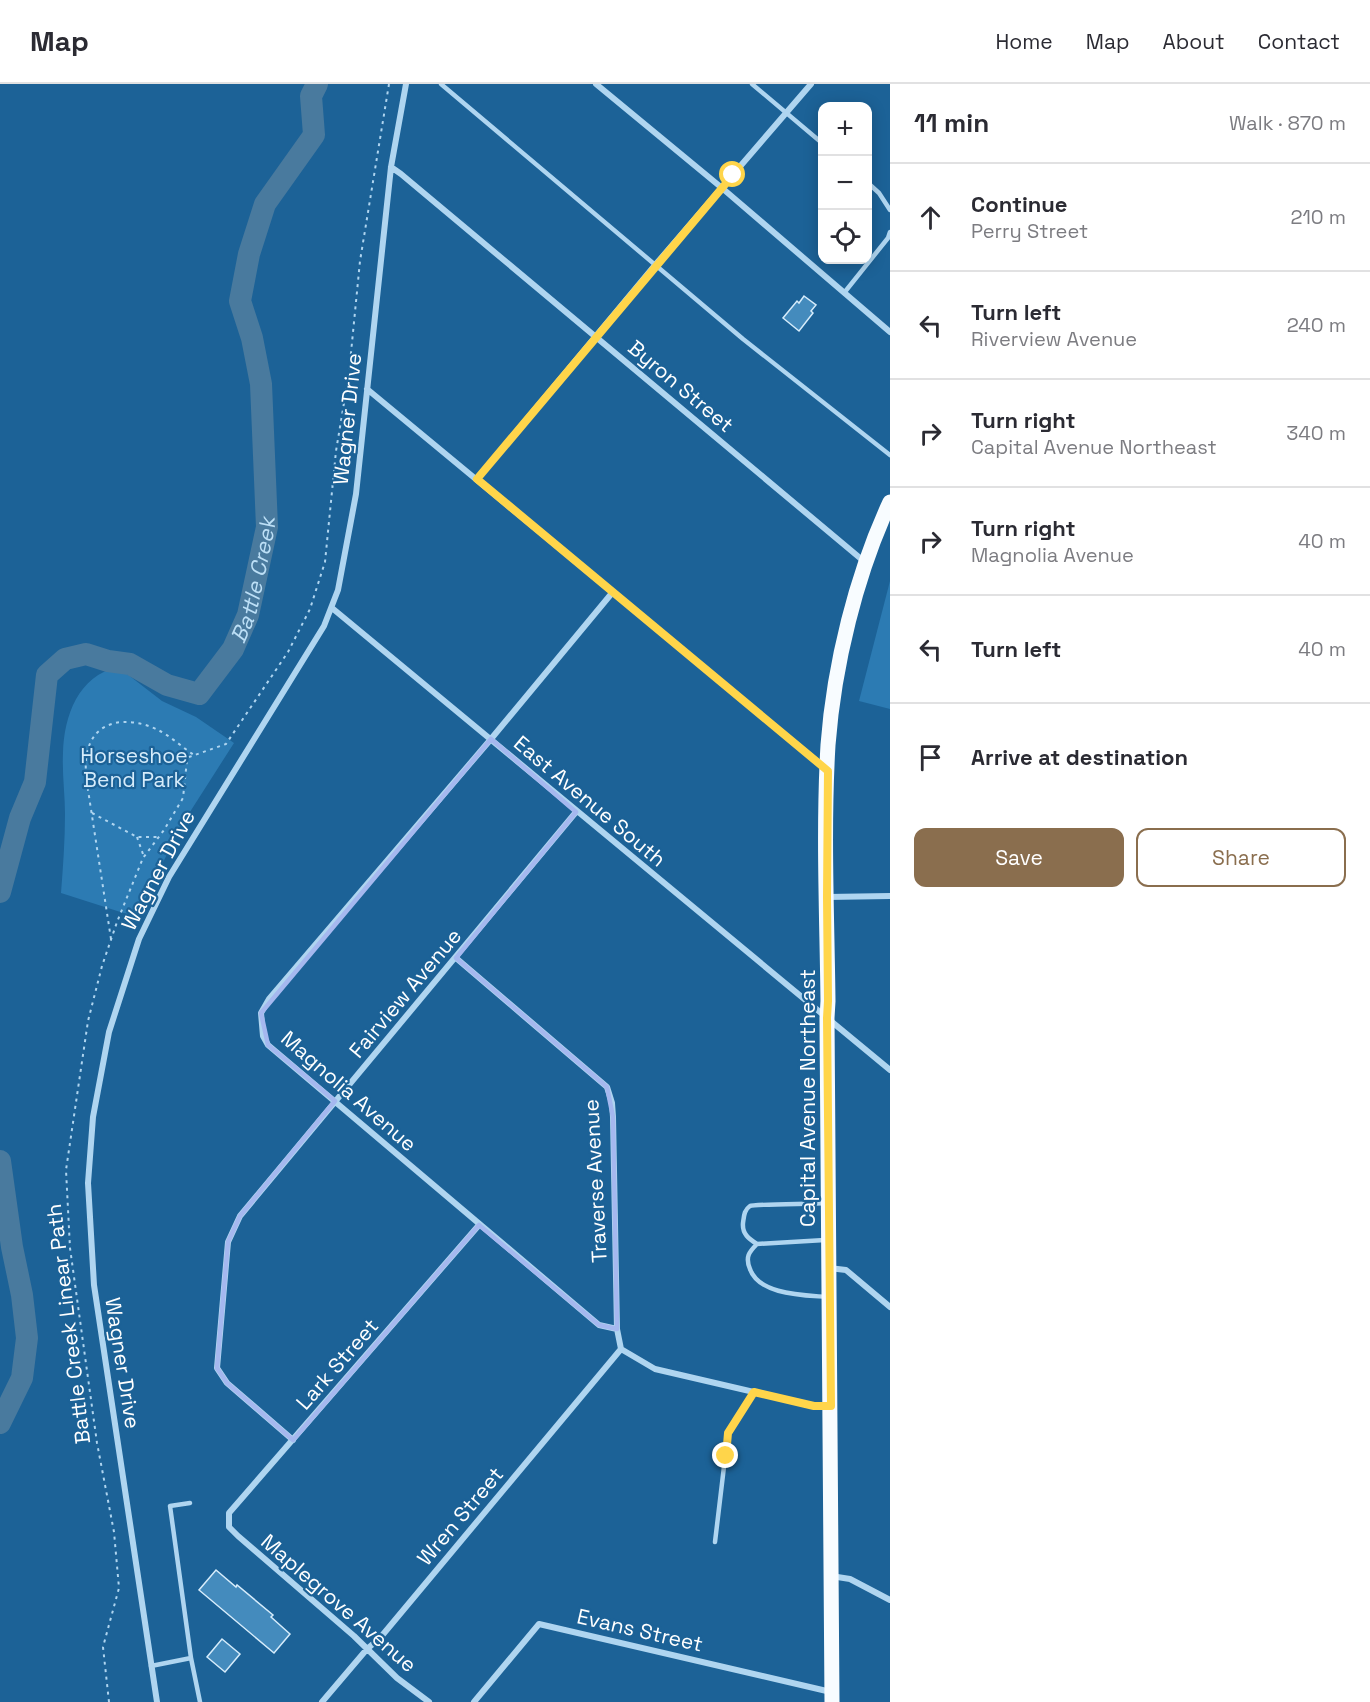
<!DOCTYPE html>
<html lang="en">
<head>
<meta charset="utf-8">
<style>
	:root { --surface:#fff; --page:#f7f7f7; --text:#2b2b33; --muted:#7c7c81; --line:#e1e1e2; --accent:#8a6e4e }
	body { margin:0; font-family:"Space Grotesk",sans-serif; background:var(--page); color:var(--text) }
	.controls { position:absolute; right:18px; top:18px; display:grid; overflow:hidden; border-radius:12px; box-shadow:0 3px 15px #0003 }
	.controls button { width:54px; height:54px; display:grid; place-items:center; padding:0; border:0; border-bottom:2px solid var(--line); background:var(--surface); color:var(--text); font:30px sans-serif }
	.stop { position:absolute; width:18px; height:18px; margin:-14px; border:4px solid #ffd54a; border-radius:50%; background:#fff }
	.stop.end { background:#ffd54a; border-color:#fff; box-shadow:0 2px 6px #0008 }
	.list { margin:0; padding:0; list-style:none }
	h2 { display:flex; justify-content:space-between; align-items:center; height:78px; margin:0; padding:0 24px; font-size:26px }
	h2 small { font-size:20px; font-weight:400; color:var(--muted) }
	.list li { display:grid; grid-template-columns:39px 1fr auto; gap:18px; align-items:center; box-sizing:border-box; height:108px; padding:0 24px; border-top:2px solid var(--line) }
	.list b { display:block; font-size:22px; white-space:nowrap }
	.list p { margin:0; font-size:20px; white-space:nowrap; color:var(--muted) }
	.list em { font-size:20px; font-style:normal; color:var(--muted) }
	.actions { display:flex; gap:12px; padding:18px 24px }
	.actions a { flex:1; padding:14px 0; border:2px solid var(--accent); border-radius:12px; text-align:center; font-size:21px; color:var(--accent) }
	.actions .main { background:var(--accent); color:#fff }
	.icon { flex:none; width:33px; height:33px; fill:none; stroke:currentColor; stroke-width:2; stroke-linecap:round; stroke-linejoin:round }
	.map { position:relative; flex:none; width:890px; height:1618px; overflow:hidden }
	header { display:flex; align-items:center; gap:36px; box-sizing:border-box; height:84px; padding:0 30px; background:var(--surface); border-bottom:2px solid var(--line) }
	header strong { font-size:28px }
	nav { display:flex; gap:33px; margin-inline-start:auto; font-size:21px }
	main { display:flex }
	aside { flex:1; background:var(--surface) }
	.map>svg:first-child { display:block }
	.green { fill:#2c7bb3 }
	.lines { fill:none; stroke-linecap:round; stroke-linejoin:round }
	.river { stroke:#497a9e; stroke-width:22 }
	.building { fill:#448bbd; stroke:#d6ecfb; stroke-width:1.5 }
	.path { stroke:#afd5f0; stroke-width:2; stroke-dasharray:3 4.5; stroke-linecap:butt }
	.lane { stroke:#afd5f0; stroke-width:4.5 }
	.street { stroke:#afd5f0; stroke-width:6 }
	.primary { stroke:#f8fcff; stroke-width:15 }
	.route { stroke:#ffd54a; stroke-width:8 }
	.marked { fill:none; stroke:#a5b8ef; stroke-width:4.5; stroke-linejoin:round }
	.labels { text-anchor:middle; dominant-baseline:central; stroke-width:4.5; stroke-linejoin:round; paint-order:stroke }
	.street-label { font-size:21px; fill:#fff; stroke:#1c6297 }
	.park-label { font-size:21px; fill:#d6ecfb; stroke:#1c6297 }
	.water-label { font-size:22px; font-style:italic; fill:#bcdff6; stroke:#1c6297 }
</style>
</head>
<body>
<header>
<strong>Map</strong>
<nav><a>Home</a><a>Map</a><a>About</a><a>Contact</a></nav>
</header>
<main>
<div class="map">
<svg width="890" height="1618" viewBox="0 0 890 1618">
	<rect width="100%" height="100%" fill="#1c6297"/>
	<path class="green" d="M890,497V625L859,617Z
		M118,583L162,617L196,633L234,659L181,742L136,833L61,809C63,783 65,756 65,730C65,710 62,690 63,669C64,632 78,592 118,583Z"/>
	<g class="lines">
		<g class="river">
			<path id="s1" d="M0,808L20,734L35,698L47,591L65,575L86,570L108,577L130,580L167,601L199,610L233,565L248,531L267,443L261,300L252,254L240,217L249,170L265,120L314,51L311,12L317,0"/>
			<path d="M0,1077L12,1163L22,1211L27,1254L22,1294L0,1339"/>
		</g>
	</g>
	<path class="building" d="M804,212L816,221L811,227L813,229L799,247L783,234L797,217L799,219Z
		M216,1486L236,1503L237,1501L273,1531L271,1533L290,1550L274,1569L199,1506Z
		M222,1555L240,1570L225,1588L207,1573Z"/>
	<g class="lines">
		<path class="path" d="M92,729L137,753H158
			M137,753L144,773
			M111,855L86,693C86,686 85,678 87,670C93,635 128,632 156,645C169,651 182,663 194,671
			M109,1618L103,1563L119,1504L114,1448L97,1359L70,1164L66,1086L88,937L102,882L117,838L143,774L164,746L183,714L187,676L189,673L226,660L288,568L310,525L325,478L336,367L349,289L360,177L389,0"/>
		<path class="lane" d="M441,0L743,255L890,371
			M752,0L822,59
			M868,99L879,109L890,126
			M844,209L888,154L890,148
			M825,1156L757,1160C749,1168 745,1173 750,1185C759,1211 804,1211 827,1213
			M757,1160C749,1155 742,1150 743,1139C744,1132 744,1126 750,1122C754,1120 815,1120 826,1119
			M715,1458L728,1349L754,1307
			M191,1574L200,1618
			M151,1582L191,1574L170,1422L190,1419"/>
		<path class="street" d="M596,0L722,104L890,248
			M391,83L401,90L866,479
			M367,305L825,684
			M477,395L656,180L811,0
			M612,509L491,655L269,915L261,929L263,952L268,961L599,1241L617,1245L621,1265L655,1285L814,1322H830
			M332,524L890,986
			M827,813L890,812
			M456,874L607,1003L612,1019L613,1033L617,1245
			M829,1184L846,1186L890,1223
			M293,1356L227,1299L217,1284L228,1158L240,1132L576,728
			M831,1492L850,1495L890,1516
			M157,1618L94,1201L88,1099L93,1033L109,948L139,855L169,793L324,542L338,506L356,410L391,83L406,0
			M322,1618L367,1565L380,1554L621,1265
			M429,1618L397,1594L354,1552L238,1452L229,1443V1429L479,1141
			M474,1618L539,1540L831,1608"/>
		<path class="primary" d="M832,1618L827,934L828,917C827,832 823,746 828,661C834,581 856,491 890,418"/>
	</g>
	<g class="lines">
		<path class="route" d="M726,1372L728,1349L754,1308L814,1322H831L827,934L828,917L827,813L828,687L477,395L733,91"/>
	</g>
	<path class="marked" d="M491,655L576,728L456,874L607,1003L613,1033L617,1245L599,1241L479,1141L293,1356L227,1299L217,1284L228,1158L240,1132L335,1017L268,961L261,929Z"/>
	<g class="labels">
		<g class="street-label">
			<text transform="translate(681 302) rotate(40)">Byron Street</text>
			<text transform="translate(347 335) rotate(-84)">Wagner Drive</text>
			<text transform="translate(590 717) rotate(40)">East Avenue South</text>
			<text transform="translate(158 786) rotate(-62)">Wagner Drive</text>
			<text transform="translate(405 909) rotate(-50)">Fairview Avenue</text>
			<text transform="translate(349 1007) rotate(41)">Magnolia Avenue</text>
			<text transform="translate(807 1014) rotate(-90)">Capital Avenue Northeast</text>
			<text transform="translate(595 1097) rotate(-93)">Traverse Avenue</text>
			<text transform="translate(68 1240) rotate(-97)">Battle Creek Linear Path</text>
			<text transform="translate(123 1279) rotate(81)">Wagner Drive</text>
			<text transform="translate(337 1280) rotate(-49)">Lark Street</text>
			<text transform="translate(460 1432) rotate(-50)">Wren Street</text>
			<text transform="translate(339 1519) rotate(41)">Maplegrove Avenue</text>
			<text transform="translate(640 1546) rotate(13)">Evans Street</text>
		</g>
		<g class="park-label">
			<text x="134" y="671">Horseshoe<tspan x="134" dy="24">Bend Park</tspan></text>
		</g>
		<g class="water-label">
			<text stroke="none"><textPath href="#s1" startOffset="519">Battle Creek</textPath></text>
		</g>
	</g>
</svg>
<div class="controls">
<button>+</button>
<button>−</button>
<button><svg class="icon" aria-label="locate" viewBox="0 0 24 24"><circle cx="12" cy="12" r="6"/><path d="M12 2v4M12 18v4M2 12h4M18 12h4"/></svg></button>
</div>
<div class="stop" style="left:733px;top:91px"></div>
<div class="stop end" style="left:726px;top:1372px"></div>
</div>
<aside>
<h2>11 min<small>Walk · 870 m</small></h2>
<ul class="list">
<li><svg class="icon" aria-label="ahead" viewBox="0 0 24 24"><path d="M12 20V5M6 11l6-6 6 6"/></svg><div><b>Continue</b><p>Perry Street</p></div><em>210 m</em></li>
<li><svg class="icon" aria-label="left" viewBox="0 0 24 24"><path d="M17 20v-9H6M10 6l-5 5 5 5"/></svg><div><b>Turn left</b><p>Riverview Avenue</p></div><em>240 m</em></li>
<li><svg class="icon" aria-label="right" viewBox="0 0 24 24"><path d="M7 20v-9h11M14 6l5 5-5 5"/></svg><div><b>Turn right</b><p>Capital Avenue Northeast</p></div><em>340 m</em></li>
<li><svg class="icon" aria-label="right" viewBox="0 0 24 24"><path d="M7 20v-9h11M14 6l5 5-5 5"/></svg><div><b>Turn right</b><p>Magnolia Avenue</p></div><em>40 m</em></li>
<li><svg class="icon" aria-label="left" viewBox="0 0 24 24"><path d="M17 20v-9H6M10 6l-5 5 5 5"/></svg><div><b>Turn left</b></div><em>40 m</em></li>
<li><svg class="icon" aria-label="arrive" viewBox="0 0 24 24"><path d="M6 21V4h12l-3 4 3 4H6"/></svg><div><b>Arrive at destination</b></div></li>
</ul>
<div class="actions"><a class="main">Save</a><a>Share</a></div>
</aside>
</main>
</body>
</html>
